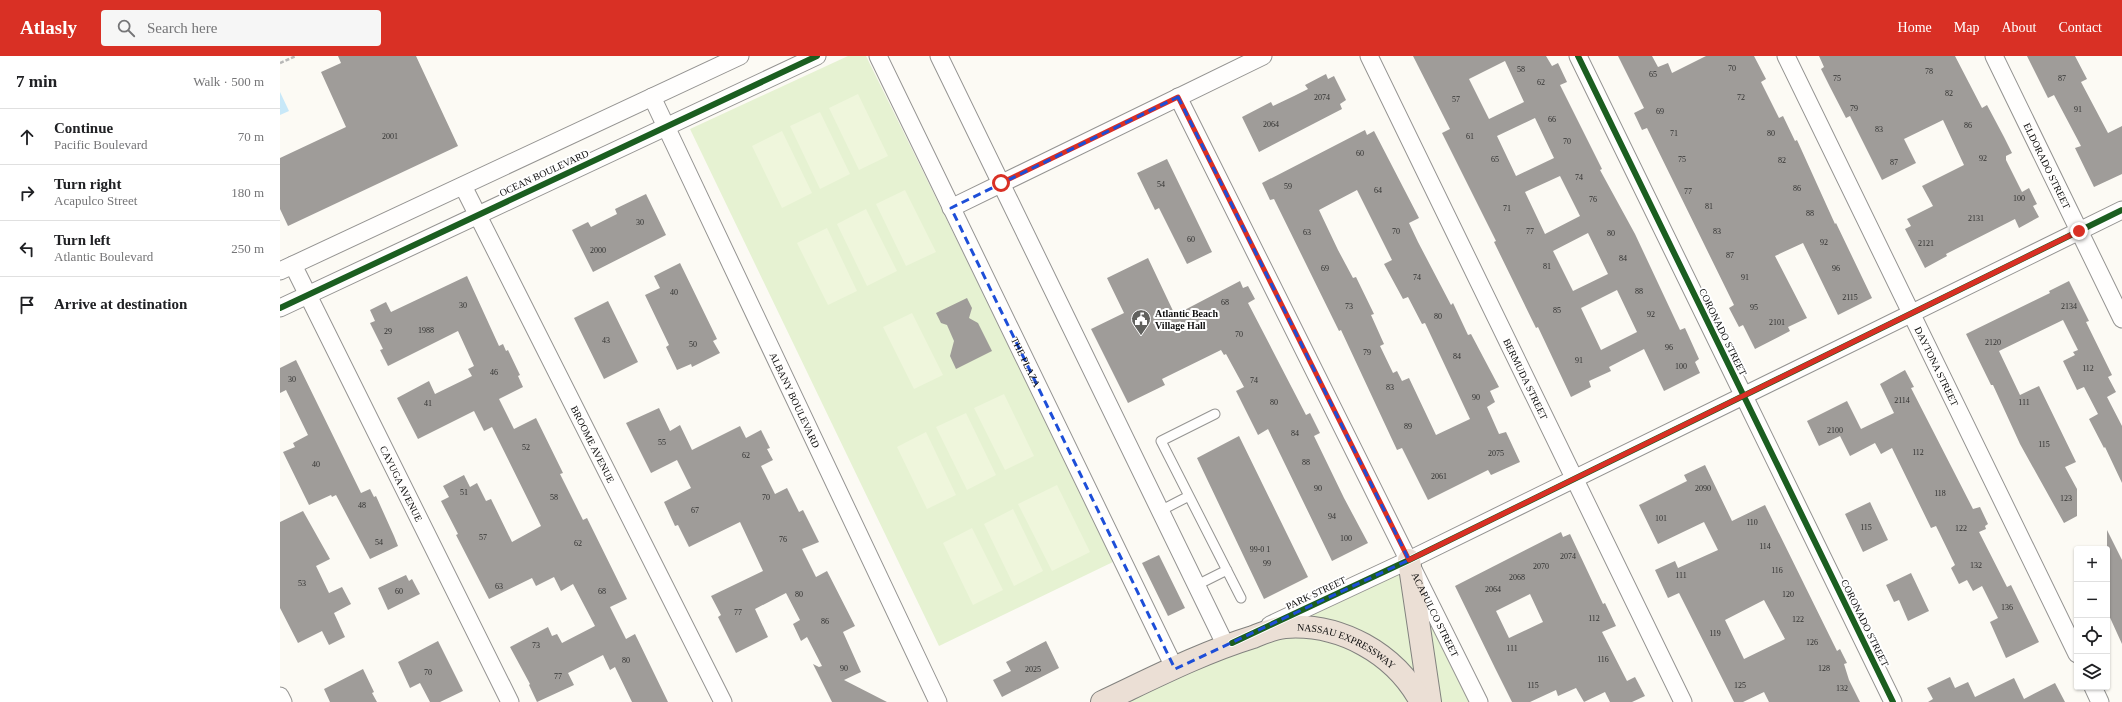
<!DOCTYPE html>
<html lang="en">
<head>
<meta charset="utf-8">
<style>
	:root { --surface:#fff; --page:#f6f6f6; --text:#202124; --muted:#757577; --line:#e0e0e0; --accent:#d93025 }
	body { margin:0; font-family:"Times New Roman",serif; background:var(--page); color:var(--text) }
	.controls { position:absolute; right:12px; bottom:12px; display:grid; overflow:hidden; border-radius:4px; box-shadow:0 1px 3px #0004 }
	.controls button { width:36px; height:36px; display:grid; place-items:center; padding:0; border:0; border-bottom:1px solid var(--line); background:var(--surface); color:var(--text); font:20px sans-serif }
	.stop { position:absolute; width:12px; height:12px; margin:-9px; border:3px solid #d93025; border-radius:50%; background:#fff }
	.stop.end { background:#d93025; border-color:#fff; box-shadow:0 1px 4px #0008 }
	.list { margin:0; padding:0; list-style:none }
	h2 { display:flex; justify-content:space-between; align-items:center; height:52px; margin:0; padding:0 16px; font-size:17px }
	h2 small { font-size:13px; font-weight:400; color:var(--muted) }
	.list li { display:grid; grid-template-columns:26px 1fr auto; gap:12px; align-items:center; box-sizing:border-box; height:56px; padding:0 16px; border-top:1px solid var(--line) }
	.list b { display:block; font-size:15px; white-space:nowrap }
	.list p { margin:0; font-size:13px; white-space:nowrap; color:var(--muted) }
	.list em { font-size:13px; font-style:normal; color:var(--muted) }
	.icon { flex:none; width:22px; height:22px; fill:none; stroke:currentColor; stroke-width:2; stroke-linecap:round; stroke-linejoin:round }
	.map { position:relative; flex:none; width:1842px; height:646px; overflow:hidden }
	header { display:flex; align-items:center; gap:24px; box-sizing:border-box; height:56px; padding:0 20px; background:var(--accent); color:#fff }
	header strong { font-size:19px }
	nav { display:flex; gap:22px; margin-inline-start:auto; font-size:14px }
	.search { width:280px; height:36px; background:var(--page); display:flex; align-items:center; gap:10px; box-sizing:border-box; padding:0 14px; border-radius:4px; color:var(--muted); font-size:15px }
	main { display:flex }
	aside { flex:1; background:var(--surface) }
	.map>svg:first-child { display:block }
	.green { fill:#e6f2d2 }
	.pitch { fill:#eff6dc }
	.water { fill:#c8e8f8 }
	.building { fill:#9f9c99; fill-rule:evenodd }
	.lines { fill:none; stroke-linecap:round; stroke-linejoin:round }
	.lane-casing { stroke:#959492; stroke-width:11 }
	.street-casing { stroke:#959492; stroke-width:19 }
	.highway-casing { stroke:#82827f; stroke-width:24 }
	.path { stroke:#b8b8b7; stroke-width:2.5; stroke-dasharray:4 2; stroke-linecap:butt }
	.lane { stroke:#fffefd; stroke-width:9 }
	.street { stroke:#fffefd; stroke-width:17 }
	.highway { stroke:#ebdfd5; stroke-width:22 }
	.cycleway-casing { stroke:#fff; stroke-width:8 }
	.cycleway { stroke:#1b5e20; stroke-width:6 }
	.route { stroke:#d93025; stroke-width:5 }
	.marked { fill:none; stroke:#1d4ed8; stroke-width:3; stroke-dasharray:8 5; stroke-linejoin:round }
	.labels { text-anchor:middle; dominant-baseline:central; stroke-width:4; stroke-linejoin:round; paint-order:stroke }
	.number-label { font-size:8px; fill:#323231 }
	.street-label { font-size:10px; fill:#0e0e0e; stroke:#fff }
	.poi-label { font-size:10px; font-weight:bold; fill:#0e0e0e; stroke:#fff; text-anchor:start }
</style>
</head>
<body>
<header>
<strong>Atlasly</strong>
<div class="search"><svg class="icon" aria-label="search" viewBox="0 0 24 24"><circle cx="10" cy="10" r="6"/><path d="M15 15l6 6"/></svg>Search here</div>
<nav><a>Home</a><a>Map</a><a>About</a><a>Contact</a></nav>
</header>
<main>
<aside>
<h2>7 min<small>Walk · 500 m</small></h2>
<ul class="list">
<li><svg class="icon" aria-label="ahead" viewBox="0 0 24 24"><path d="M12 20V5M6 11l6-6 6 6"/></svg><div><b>Continue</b><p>Pacific Boulevard</p></div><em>70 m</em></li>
<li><svg class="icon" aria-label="right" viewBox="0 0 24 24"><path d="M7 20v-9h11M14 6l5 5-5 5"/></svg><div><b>Turn right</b><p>Acapulco Street</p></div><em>180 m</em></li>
<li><svg class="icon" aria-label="left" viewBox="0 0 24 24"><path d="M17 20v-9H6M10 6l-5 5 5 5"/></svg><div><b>Turn left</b><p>Atlantic Boulevard</p></div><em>250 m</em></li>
<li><svg class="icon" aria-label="arrive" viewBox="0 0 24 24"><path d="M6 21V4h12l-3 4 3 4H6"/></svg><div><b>Arrive at destination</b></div></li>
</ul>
</aside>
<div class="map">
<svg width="1842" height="646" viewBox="0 0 1842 646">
	<rect width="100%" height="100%" fill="#fcfaf4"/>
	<path class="green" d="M568,0H586L835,505L659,590L410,73Z
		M1129,504L1199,646H828Z"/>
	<path class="pitch" d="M578,38L608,100L579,114L549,52Z
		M540,56L570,118L540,133L510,70Z
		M502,75L532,137L502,152L472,90Z
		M625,134L656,196L626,210L596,148Z
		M586,153L617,215L587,230L557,168Z
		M547,172L577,235L548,249L517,187Z
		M632,257L663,319L634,333L603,271Z
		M724,338L754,400L725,414L694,352Z
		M686,357L716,419L687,434L656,371Z
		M646,376L676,439L647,453L617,391Z
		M777,429L810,496L772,515L738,448Z
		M733,453L763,515L734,530L704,468Z
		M692,472L723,534L693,549L663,487Z"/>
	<path class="water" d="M0,36L9,55L0,59Z"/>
	<path class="building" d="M58,0H136L178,90L8,170L0,153V102L66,71L41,16L61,7Z
		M1133,0H1266L1272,10L1278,7L1287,26L1280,29L1322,113L1320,114L1355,178L1400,274L1405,272L1419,303L1415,306L1420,317L1384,335L1364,293L1329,311L1331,315L1309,325L1311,331L1291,341L1258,271L1256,272L1214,186L1216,185L1162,77L1170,73ZM1225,5L1244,46L1209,63L1189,23ZM1255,62L1274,102L1236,120L1217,80ZM1280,120L1300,160L1265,178L1245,136ZM1308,177L1328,218L1293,235L1273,195ZM1337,234L1357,276L1321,294L1301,252Z
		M1338,0H1372L1378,11L1388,7L1392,17L1426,0H1474L1486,23L1481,26L1499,62L1503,60L1515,85L1517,84L1555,168L1556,167L1592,242L1558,259L1523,187L1495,200L1527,262L1508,271L1510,275L1475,293L1463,269L1459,271L1449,252L1454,249L1367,72L1362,74L1354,57L1364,52Z
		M1539,0H1675L1702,52L1707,49L1724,81L1732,97L1726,100V104L1742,136L1749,132L1757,148L1753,150L1759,161L1739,172L1735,163L1666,198L1667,200L1645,212L1625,173L1631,170L1627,163L1653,150L1642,130L1684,109L1663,64L1624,83L1636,107L1602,124L1570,60L1566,62L1550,31L1541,13L1544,11Z
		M1747,0H1795L1807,23L1801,26L1828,77L1842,70V118L1814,131L1795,92L1801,90L1774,39L1768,42Z
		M1046,18L1048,23L1054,20L1066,44L1060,48L1062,53L979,96L962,61L991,46L993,50L1014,40L1028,33L1025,29Z
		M1085,74L1087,79L1094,75L1139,162L1129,167L1138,186L1171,249L1173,247L1188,279L1191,278L1219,331L1210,335L1215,346L1207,351L1219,378L1226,376L1240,406L1211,419L1208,414L1148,444L1122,392L1117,394L1061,274L1059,275L994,143L990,144L982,127ZM1077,134L1112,204L1104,208L1123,243L1128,241L1142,268L1145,267L1190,363L1156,379L1129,322L1122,325L1117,315L1113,317L1100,290L1104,288L1091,259L1094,258L1076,221L1073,222L1058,194L1039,154Z
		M887,103L932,196L907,208L879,152L875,154L857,117Z
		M366,138L386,179L313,216L292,174L308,166L311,171L337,158L335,153Z
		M868,202L895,259L960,225L963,232L968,230L975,243L968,247L1026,359L1030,357L1040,377L1034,380L1064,442L1088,487L1052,505L988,373L978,379L956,335L964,331L946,298L944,299L941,294L882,323L885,329L848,347L811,273L844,257L827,222Z
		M400,207L437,283L433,285L440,297L412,311L411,308L397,314L386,291L389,289L365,239L380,232L374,220Z
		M187,220L219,290L223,288L226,295L228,294L240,319L238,320L243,331L219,343L234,373L256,362L283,417L280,418L303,464L307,462L347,543L330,551L346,583L355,578L388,646H352L335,611L330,614L323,599L288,617L294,629L257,646L249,629L250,628L230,591L268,571L272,580L277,578L282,587L315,570L293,528L281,535L274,521L256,530L252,522L209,543L176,479L178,478L161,445L169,441L163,430L184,419L190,431L197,427L206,445L211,443L232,486L261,470L212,371L204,375L194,355L138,383L117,342L149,325L155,338L192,320L188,313L194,310L178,275L108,310L100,294L103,293L90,267L95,265L90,254L106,246L111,256Z
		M1789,225L1809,265L1806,266L1832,319L1828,321L1836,336L1827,341L1842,370V427L1825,391L1824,392L1809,363L1818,358L1804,331L1797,334L1783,305L1795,299L1793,296L1798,294L1783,264L1719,295L1740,339L1759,330L1796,406L1785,411L1797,433V460L1784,467L1740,388L1713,329H1711L1686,278L1770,237L1769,235Z
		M687,242L692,252L689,262L698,267L712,295L676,313L670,300L674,285L667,269L661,267L656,257Z
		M328,245L358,306L324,323L294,262Z
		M16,304L81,437L90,433L94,441L96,440L114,480L118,490L90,503L56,439L52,441L51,439L29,449L3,396L15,391L13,387L28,379L6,334L0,337V312Z
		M1625,314L1634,331L1631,332L1693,453L1700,451L1708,468L1705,470L1706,473L1699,476L1727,531L1731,529L1759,586L1726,602L1710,566L1718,562L1702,530L1693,535L1687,524L1679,528L1671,512L1675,509L1656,470L1651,472L1612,392L1601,398L1595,387L1570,400L1560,380L1539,390L1527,365L1567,345L1581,373L1614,357L1600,328Z
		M379,352L390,375L400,369L412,394L460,370L466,382L481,374L490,392L487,393L493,404L481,410L495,438L507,432L519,456L523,454L539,486L522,493L536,521L547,515L575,570L563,576L581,616L564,624L607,646H552L533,608L539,611L542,610L527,581L521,585L513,568L520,564L506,537L475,553L488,581L456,597L438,561L441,559L431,540L483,515L460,466L409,491L398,469L395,470L384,446L411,432L397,404L371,417L346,367Z
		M959,380L1028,521L984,543L917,402Z
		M1425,409L1452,465L1485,449L1557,595L1560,593L1567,607L1564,608L1569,624L1580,646H1489L1484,636L1463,646H1454L1399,537L1388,542L1375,514L1395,505L1398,512L1438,494L1424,466L1378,488L1359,449L1407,425L1404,419ZM1484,544L1505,583L1464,603L1445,564Z
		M1590,446L1608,484L1583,496L1565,458Z
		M23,455L50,503L36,510L49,537L62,531L71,548L54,557L65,581L49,589L42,575L18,587L0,552V466Z
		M1827,474L1842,504V588L1827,555Z
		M1281,476L1283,481L1290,478L1323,548L1325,547L1336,570L1322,576L1347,625L1355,621L1365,640L1352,646H1330L1325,636L1304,646L1296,632L1278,640L1276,634L1250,646H1232L1215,612L1175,530ZM1250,538L1263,566L1229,582L1216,555Z
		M879,499L905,552L888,560L862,507Z
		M1631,517L1649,555L1628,565L1619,544L1614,546L1606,529Z
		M126,519L129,525L132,523L140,538L108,554L98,532Z
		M158,585L183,635L160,646H150L140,627L130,632L118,606Z
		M766,585L779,612L722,641L713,624L731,615L726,606Z
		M83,613L94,636L92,637L97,646H50L44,633Z
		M1670,621L1675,632L1688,626L1695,641L1734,622L1744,643L1775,627L1785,646H1648L1653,643L1647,632Z"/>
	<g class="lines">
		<defs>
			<path id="lane" d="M935,358L881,385L961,542
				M880,455L909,440
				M917,529L947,514"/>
			<g id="street">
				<path id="s1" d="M598,0L895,613"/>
				<path d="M659,0L946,590"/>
				<path id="s2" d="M1089,0L1403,646"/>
				<path d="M1298,0L1613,646"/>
				<path id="s3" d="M1506,0L1797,598"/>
				<path id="s4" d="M1714,0L1842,263"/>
				<path id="s5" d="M372,41L658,646"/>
				<path id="s6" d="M898,41L1199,646"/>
				<path id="s7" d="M183,130L443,646"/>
				<path d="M671,152L983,0"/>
				<path id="s8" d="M13,209L230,646"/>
				<path d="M0,215L460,0"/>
				<path d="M0,252L537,0"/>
				<path d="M990,569L1129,504L1842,154"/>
				<path d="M1813,631L1820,646"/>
				<path d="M0,640L3,646"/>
			</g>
			<g id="highway">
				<path d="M1129,504L1150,646"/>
				<path id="s9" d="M822,646C871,623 921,597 973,581C983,577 994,572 1005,571C1060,567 1115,597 1141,646"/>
			</g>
		</defs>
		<use href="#lane" class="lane-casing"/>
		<use href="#street" class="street-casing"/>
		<use href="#highway" class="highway-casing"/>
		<path class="path" d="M0,7L16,0"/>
		<use href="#lane" class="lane"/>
		<use href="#street" class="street"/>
		<use href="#highway" class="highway"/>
		<defs>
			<path id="cycleway" d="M1298,0L1613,646
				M0,252L537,0
				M952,587L1129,504L1842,154"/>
		</defs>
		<use href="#cycleway" class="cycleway-casing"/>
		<use href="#cycleway" class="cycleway"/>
	</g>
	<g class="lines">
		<path class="route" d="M721,127L898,41L1129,504L1799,175"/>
	</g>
	<path class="marked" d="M898,41L1129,504L895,613L671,152Z"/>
	<defs>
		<symbol id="civic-pin" viewBox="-11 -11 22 30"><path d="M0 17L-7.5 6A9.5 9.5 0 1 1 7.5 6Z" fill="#61615e" stroke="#fff"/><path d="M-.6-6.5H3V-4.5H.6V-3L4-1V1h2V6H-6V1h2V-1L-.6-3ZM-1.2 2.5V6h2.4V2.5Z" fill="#fff"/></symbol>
	</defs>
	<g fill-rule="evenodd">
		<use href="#civic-pin" x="850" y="252" width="22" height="30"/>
	</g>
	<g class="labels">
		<g class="number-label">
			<text x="1452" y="12">70</text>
			<text x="1241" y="13">58</text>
			<text x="1649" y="15">78</text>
			<text x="1373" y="18">65</text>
			<text x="1557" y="22">75</text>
			<text x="1782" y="22">87</text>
			<text x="1261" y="26">62</text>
			<text x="1669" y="37">82</text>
			<text x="1042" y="41">2074</text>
			<text x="1461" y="41">72</text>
			<text x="1176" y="43">57</text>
			<text x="1574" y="52">79</text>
			<text x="1798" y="53">91</text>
			<text x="1380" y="55">69</text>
			<text x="1272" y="63">66</text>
			<text x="991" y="68">2064</text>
			<text x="1688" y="69">86</text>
			<text x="1599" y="73">83</text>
			<text x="1394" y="77">71</text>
			<text x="1491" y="77">80</text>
			<text x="110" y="80">2001</text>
			<text x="1190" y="80">61</text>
			<text x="1287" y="85">70</text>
			<text x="1080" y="97">60</text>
			<text x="1703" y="102">92</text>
			<text x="1215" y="103">65</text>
			<text x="1402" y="103">75</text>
			<text x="1502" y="104">82</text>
			<text x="1614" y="106">87</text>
			<text x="1299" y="121">74</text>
			<text x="881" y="128">54</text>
			<text x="1008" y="130">59</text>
			<text x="1517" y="132">86</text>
			<text x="1098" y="134">64</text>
			<text x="1408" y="135">77</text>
			<text x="1739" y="142">100</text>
			<text x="1313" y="143">76</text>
			<text x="1429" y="150">81</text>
			<text x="1227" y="152">71</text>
			<text x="1530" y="157">88</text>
			<text x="1696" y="162">2131</text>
			<text x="360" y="166">30</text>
			<text x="1116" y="175">70</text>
			<text x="1250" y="175">77</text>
			<text x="1437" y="175">83</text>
			<text x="1027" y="176">63</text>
			<text x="1331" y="177">80</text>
			<text x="911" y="183">60</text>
			<text x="1544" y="186">92</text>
			<text x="1646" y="187">2121</text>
			<text x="318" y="194">2000</text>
			<text x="1450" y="199">87</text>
			<text x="1343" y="202">84</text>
			<text x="1267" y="210">81</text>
			<text x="1045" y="212">69</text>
			<text x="1556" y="212">96</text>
			<text x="1137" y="221">74</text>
			<text x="1465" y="221">91</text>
			<text x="1359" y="235">88</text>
			<text x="394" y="236">40</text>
			<text x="1570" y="241">2115</text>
			<text x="945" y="246">68</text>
			<text x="183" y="249">30</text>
			<text x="1069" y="250">73</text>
			<text x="1789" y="250">2134</text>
			<text x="1474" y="251">95</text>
			<text x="1277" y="254">85</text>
			<text x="1371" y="258">92</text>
			<text x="1158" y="260">80</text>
			<text x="1497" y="266">2101</text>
			<text x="146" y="274">1988</text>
			<text x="108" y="275">29</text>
			<text x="959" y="278">70</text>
			<text x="326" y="284">43</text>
			<text x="1713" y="286">2120</text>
			<text x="413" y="288">50</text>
			<text x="1389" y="291">96</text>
			<text x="1087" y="296">79</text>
			<text x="1177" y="300">84</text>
			<text x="1299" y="304">91</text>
			<text x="1401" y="310">100</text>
			<text x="1808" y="312">112</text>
			<text x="214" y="316">46</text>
			<text x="12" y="323">30</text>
			<text x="974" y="324">74</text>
			<text x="1110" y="331">83</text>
			<text x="1196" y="341">90</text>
			<text x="1622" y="344">2114</text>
			<text x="994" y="346">80</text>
			<text x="1744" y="346">111</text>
			<text x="148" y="347">41</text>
			<text x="1128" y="370">89</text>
			<text x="1555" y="374">2100</text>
			<text x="1015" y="377">84</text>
			<text x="382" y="386">55</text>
			<text x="1764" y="388">115</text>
			<text x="246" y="391">52</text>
			<text x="1638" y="396">112</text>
			<text x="1216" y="397">2075</text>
			<text x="466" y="399">62</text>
			<text x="1026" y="406">88</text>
			<text x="36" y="408">40</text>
			<text x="1159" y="420">2061</text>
			<text x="1038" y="432">90</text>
			<text x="1423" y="432">2090</text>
			<text x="184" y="436">51</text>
			<text x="1660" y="437">118</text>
			<text x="274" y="441">58</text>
			<text x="486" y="441">70</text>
			<text x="1786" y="442">123</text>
			<text x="82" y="449">48</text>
			<text x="415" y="454">67</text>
			<text x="1052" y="460">94</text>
			<text x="1381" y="462">101</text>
			<text x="1472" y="466">110</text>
			<text x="1586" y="471">115</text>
			<text x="1681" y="472">122</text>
			<text x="203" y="481">57</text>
			<text x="1066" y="482">100</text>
			<text x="503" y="483">76</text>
			<text x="99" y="486">54</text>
			<text x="298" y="487">62</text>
			<text x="1485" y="490">114</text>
			<text x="980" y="493">99-0 1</text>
			<text x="1288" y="500">2074</text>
			<text x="987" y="507">99</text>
			<text x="1696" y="509">132</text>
			<text x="1261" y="510">2070</text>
			<text x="1497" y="514">116</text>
			<text x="1401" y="519">111</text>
			<text x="1237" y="521">2068</text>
			<text x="22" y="527">53</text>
			<text x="219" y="530">63</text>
			<text x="1213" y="533">2064</text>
			<text x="119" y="535">60</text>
			<text x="322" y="535">68</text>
			<text x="519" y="538">80</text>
			<text x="1508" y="538">120</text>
			<text x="1727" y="551">136</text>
			<text x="458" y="556">77</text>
			<text x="1314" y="562">112</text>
			<text x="1518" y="563">122</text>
			<text x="545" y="565">86</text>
			<text x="1435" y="577">119</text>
			<text x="1532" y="586">126</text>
			<text x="256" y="589">73</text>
			<text x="1232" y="592">111</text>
			<text x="1323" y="603">116</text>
			<text x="346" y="604">80</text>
			<text x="564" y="612">90</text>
			<text x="1544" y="612">128</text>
			<text x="753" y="613">2025</text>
			<text x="148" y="616">70</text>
			<text x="278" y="620">77</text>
			<text x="1253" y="629">115</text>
			<text x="1460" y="629">125</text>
			<text x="1562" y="632">132</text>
		</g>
		<g class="street-label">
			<text stroke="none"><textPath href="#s4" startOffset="122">ELDORADO STREET</textPath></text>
			<text transform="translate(264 117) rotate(-25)">OCEAN BOULEVARD</text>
			<text transform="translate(1443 276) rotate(64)">CORONADO STREET</text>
			<text stroke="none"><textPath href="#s1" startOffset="340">THE PLAZA</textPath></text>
			<text stroke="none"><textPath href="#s3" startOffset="345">DAYTONA STREET</textPath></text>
			<text stroke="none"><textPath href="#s2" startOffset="359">BERMUDA STREET</textPath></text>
			<text stroke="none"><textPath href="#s5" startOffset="335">ALBANY BOULEVARD</textPath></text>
			<text stroke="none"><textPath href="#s7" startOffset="289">BROOME AVENUE</textPath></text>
			<text stroke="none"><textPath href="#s8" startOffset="244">CAYUGA AVENUE</textPath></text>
			<text transform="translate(1036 537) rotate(-25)">PARK STREET</text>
			<text stroke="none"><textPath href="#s6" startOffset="578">ACAPULCO STREET</textPath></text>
			<text transform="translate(1585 567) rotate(64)">CORONADO STREET</text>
			<text stroke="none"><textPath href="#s9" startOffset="264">NASSAU EXPRESSWAY</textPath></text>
		</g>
		<g class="poi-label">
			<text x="875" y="257">Atlantic Beach<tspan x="875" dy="12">Village Hall</tspan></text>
		</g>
	</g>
</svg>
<div class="controls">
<button>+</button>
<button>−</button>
<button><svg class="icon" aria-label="locate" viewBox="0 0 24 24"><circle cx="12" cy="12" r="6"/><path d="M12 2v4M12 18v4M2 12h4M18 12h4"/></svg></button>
<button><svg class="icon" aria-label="layers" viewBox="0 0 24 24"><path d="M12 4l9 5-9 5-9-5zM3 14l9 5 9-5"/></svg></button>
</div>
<div class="stop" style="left:721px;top:127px"></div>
<div class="stop end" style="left:1799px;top:175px"></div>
</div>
</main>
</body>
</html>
